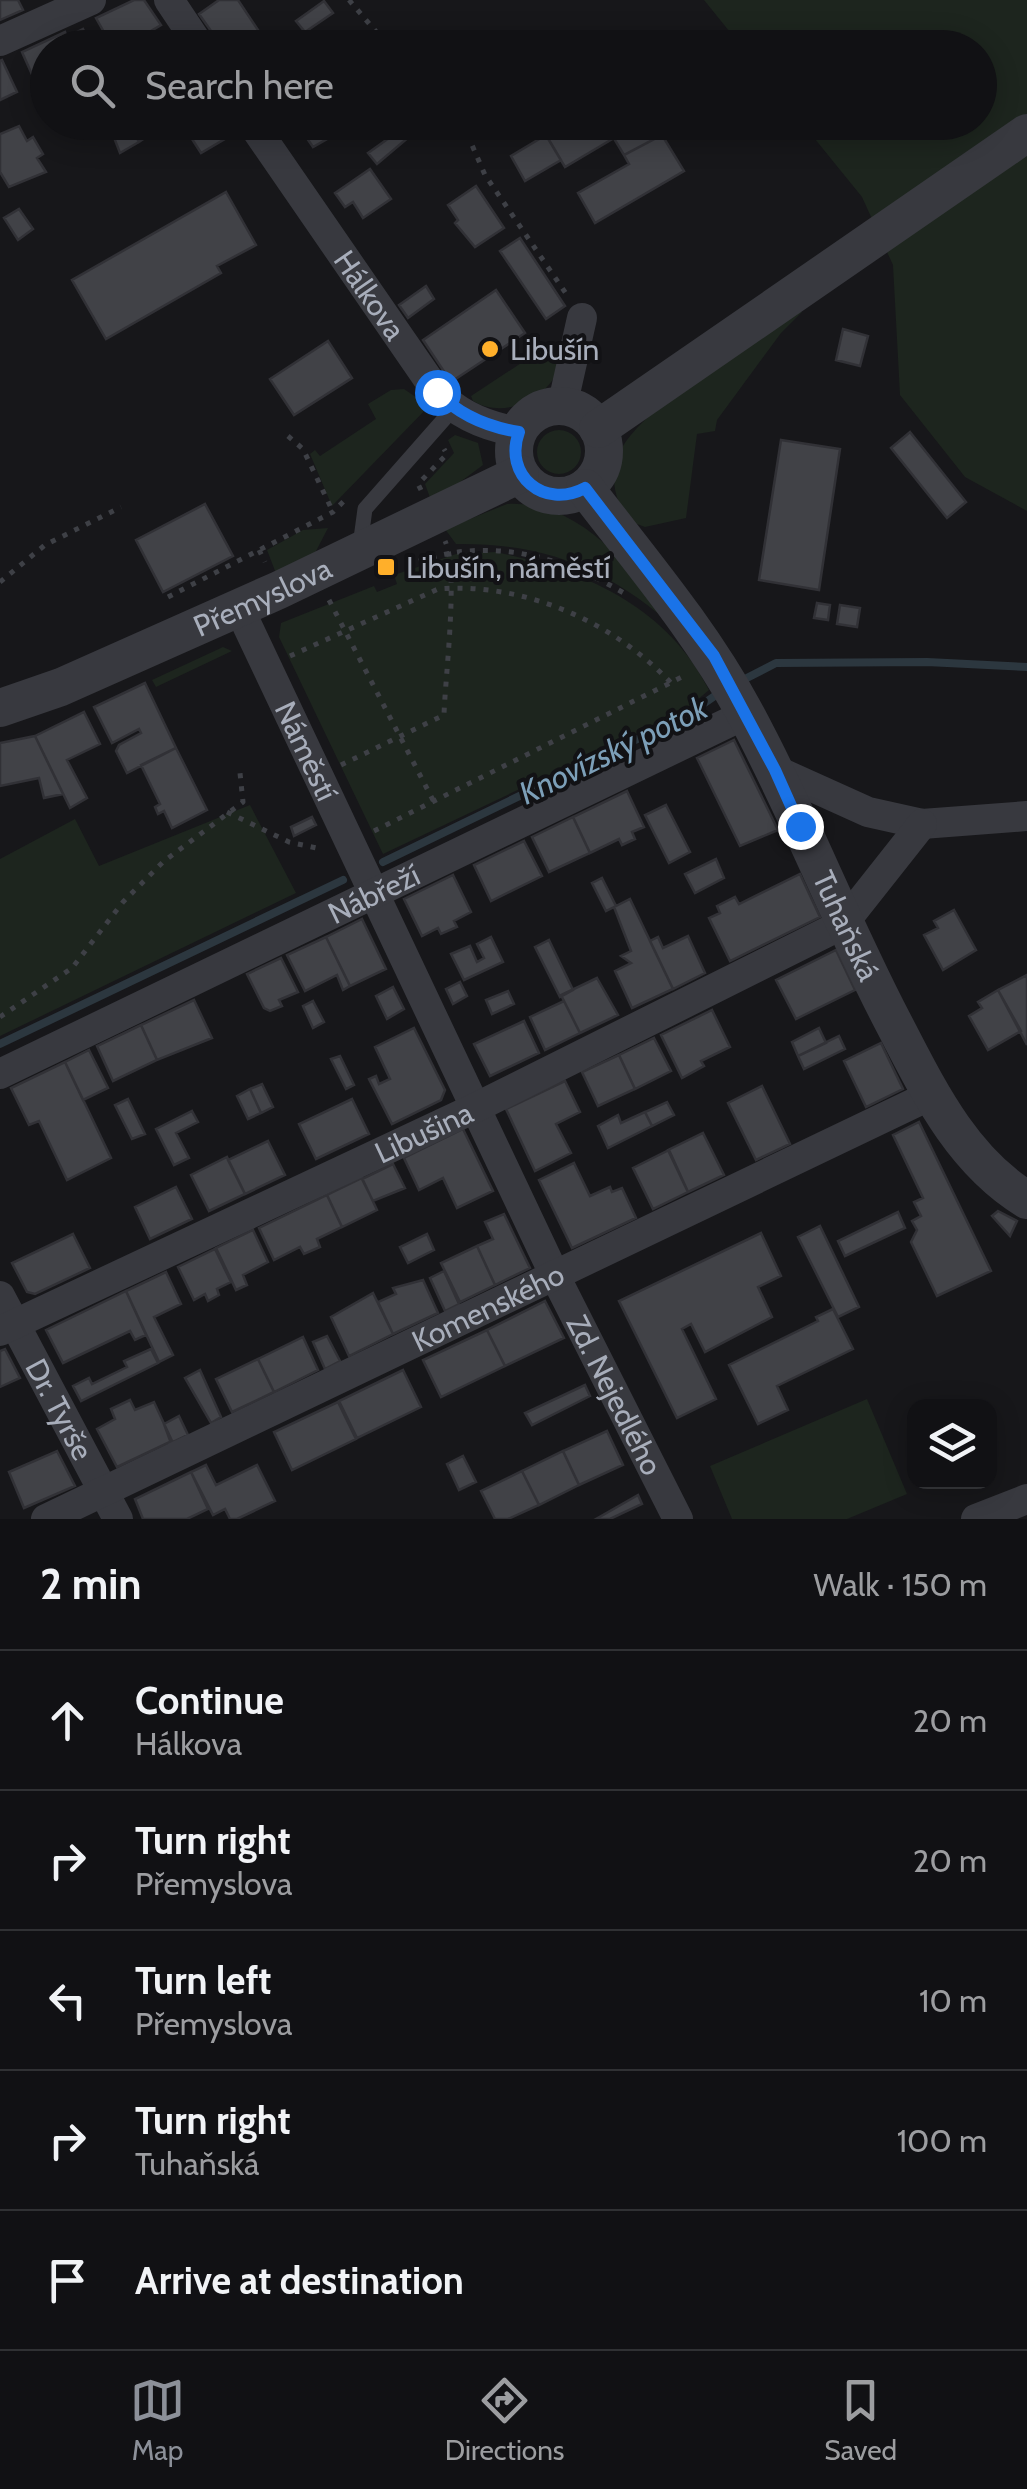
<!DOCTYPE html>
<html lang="en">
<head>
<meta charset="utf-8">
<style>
	:root { --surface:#111114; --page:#1a1a1d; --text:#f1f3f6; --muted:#9c9da0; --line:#303134; --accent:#8c9099 }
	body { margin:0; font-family:Cabin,sans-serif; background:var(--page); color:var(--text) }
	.controls { position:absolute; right:30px; bottom:30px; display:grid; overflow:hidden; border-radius:20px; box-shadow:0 5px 25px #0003 }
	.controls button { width:90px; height:90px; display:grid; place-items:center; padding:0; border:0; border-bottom:2px solid var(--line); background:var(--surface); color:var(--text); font:50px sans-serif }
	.stop { position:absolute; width:30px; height:30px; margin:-22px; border:8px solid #1a73e8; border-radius:50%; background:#fff }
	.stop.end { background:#1a73e8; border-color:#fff; box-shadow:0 2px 10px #0008 }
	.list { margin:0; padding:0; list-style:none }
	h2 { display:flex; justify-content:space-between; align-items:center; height:130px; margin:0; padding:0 40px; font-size:42px }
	h2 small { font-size:32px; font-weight:400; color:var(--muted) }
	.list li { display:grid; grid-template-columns:65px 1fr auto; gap:30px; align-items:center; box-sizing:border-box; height:140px; padding:0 40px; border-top:2px solid var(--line) }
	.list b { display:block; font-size:38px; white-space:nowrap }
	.list p { margin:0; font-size:32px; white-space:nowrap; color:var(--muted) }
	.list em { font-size:32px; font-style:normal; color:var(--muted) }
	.icon { flex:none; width:55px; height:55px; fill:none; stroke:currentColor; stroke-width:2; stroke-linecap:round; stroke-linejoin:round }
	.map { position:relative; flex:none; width:1027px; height:1519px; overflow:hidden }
	.search { position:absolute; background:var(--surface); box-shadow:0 5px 25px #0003; left:30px; right:30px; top:30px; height:110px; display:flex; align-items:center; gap:25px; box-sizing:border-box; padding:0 35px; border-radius:55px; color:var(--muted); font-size:38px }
	.sheet { height:830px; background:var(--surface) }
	nav { display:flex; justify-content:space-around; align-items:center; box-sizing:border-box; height:140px; border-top:2px solid var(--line); background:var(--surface); font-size:28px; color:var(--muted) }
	nav a { display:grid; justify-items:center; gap:5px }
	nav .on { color:var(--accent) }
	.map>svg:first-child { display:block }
	.green { fill:#1d251e }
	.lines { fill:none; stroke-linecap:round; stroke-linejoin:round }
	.stream { stroke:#2c373f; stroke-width:8 }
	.building { fill:#414247; stroke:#313136; stroke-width:2.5 }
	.path { stroke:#3e4046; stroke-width:5; stroke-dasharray:5 8; stroke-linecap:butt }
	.service { stroke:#38393f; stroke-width:15 }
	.minor { stroke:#38393f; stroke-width:30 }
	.tertiary { stroke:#38393f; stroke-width:38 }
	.route { stroke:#1a73e8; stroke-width:12 }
	.poi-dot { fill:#ffaf2a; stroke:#121215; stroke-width:4 }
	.labels { text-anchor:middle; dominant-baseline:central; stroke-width:8; stroke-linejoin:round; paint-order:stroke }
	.street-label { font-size:30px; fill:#a8aebb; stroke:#121215 }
	.poi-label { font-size:30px; fill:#a8aebb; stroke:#121215; text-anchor:start }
	.water-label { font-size:32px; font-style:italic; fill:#7c9fb8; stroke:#121215 }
</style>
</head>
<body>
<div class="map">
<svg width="1027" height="1519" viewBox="0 0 1027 1519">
	<rect width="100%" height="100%" fill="#17171a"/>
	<path class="green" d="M704,0H1027V511L965,477L900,395L893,265L862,197L802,123L980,122V48L742,47Z
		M795,312H802L781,333L717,420L715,431L697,434L686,518L645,527L629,521C615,501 609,477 619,454C638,408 752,343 795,312Z
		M544,348L555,352L560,365C549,399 505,420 473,401L471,396Z
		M404,389L429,406L332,506L310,454L315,450L320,456L376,419L368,404L391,390Z
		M537 452a22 22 0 1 1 44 0a22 22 0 1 1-44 0Z
		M455,435L478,443L483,465L432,503L425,484L454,453L448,440Z
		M507,504C585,500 637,576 679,631C610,570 549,543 456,544L445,529Z
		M328,528L314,555L277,576L267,550L303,530Z
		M495,552C582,569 667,606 709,690L684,711L383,854L279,637L281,623L374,586L377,592L397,584L394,575L456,554Z
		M223,647L232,651L156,687L152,680Z
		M250,805L296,893L0,1036V859L75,819L99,866Z
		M867,1399L907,1494L847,1519H732L710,1466Z"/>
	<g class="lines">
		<path class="stream" d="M739,682L776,663L927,662L1027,667
			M383,862L687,715L722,691
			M0,1044L343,880"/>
	</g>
	<path class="building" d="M0,0H18L23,10L0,20Z
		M134,0H144L161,25L122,48H113L96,18Z
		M219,0H238L260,33L239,48H223L199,14Z
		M324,1L333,13L305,32L296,21Z
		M83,29L90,44L79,48L73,34Z
		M65,32L72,48H48V84L38,88L22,52Z
		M166,33L176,48H144Z
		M2,60L17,92L0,100V61Z
		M108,122H134L139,142L120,153Z
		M144,122H162L164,125L139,142L133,131Z
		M181,122H228L235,133L201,153Z
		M357,122L313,147L302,131L293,137L284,123Z
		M571,122H587L614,138L565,167L547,137Z
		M627,122H655L662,135L624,155L610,132Z
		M410,123L416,131L377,164L368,153Z
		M19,126L27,141L33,137L43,154L37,158L46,172L9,187L0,172V134Z
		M546,135L561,160L525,181L511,156Z
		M662,135L684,171L595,223L578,193L629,164L624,155Z
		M370,169L391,199L363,218L353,202L345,207L335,193Z
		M476,186L504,228L475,247L455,223L458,220L448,205Z
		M226,192L256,245L217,266L221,273L106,339L72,280Z
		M19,209L33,229L18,240L4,218Z
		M520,238L565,306L546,319L500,251Z
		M426,286L434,299L408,318L399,305Z
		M496,290L525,333L451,382L423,340Z
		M843,329L868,336L860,366L836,360Z
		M328,341L352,378L294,415L270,379Z
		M910,432L966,502L947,518L891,448Z
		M781,440L840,449L819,590L759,580Z
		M205,504L233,556L163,592L136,540Z
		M817,603L830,605L828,620L814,618Z
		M840,605L860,608L857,627L837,624Z
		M145,683L176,748L127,773L116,751L119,745L141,733L139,729L112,743L94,707Z
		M84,712L100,744L67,760L87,798L70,808L35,736Z
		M35,736L63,794L44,798L39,778L0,786V743Z
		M734,740L778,830L740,846L697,758Z
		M176,748L207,810L172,828L164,811L158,814L155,807L160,804L141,765Z
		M627,791L644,827L632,832L635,839L622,845L619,839L590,853L573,817Z
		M666,805L690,852L669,863L645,815Z
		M312,817L316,825L294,836L291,827Z
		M573,817L590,853L549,872L532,837Z
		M524,841L542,876L491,901L474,865Z
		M716,859L724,878L695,893L685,874Z
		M800,874L820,917L730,961L709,918L720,913L717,906L735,897L739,904Z
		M453,875L471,912L454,921L457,927L441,934L438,928L422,936L404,899Z
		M602,878L616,906L606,911L592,883Z
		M630,899L673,989L632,1008L615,971L631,963L621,956L631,951L614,907Z
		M954,910L976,950L943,970L924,935L938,928L934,921Z
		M362,919L386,969L350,986L326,937Z
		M688,936L705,973L673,989L650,941L658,937L663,948Z
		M326,937L350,986L343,990L337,975L305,991L287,955Z
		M491,937L503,962L464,980L451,954L470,946L477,962L484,958L477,944Z
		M549,940L573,990L560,997L535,947Z
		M836,950L855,990L796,1019L776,980Z
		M281,958L298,992L279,1000L282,1006L270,1011L264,1008L247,974Z
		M1027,975V1045L998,990Z
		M597,978L618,1015L580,1033L561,995Z
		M460,982L467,996L453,1004L446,989Z
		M393,987L404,1009L387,1019L376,996Z
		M998,990L1021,1031L988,1050L969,1016L982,1008L978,1002Z
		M508,991L514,1004L492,1014L486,1000Z
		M194,1000L212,1038L157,1060L141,1025Z
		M313,1001L324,1022L313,1028L303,1006Z
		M564,1001L580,1033L545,1050L530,1017Z
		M712,1010L730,1047L701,1061L704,1066L682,1078L661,1035Z
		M524,1021L539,1053L490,1076L474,1044Z
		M141,1025L157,1060L113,1081L97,1046Z
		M414,1028L445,1090L441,1100L392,1124L369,1079L376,1076L379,1084L390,1079L375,1047Z
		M819,1028L826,1043L798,1056L792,1042Z
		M839,1036L845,1049L804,1069L798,1056Z
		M654,1038L671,1071L635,1089L619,1055Z
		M881,1043L903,1089L866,1107L844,1061Z
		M89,1050L108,1088L83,1100L65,1062Z
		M619,1055L635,1089L598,1106L582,1072Z
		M340,1056L354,1085L346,1089L331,1059Z
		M65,1062L111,1158L67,1180L39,1121L29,1125L11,1088Z
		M565,1081L580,1112L556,1124L571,1153L535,1171L506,1109Z
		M262,1084L273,1107L261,1113L250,1089Z
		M762,1086L790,1144L756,1160L728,1103Z
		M250,1089L261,1113L248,1119L237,1096Z
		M128,1099L145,1134L132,1139L115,1105Z
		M352,1099L369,1134L316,1159L299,1124Z
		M667,1102L674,1115L652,1126L645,1112Z
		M192,1111L198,1122L176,1133L189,1158L174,1165L156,1129Z
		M645,1112L652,1126L608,1148L598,1126L618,1115L621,1123Z
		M919,1122L991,1271L937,1296L911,1242L917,1230L912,1221L921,1216L914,1202L923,1198L893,1135Z
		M463,1129L493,1191L457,1208L443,1178L419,1190L404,1158Z
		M703,1133L724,1175L688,1192L668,1150Z
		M268,1141L285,1175L245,1194L228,1160Z
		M669,1150L688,1192L653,1209L633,1168Z
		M227,1157L245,1194L209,1211L191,1175Z
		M574,1163L590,1196L610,1187L612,1192L622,1188L636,1218L572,1248L539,1180Z
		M393,1164L405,1188L373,1201L362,1179Z
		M362,1178L377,1210L342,1227L327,1195Z
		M176,1187L192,1219L150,1239L135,1207Z
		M327,1195L342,1227L317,1239L320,1247L304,1254L300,1247L274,1260L259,1228Z
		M998,1211L1017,1221L1010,1236L992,1216Z
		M898,1212L905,1228L845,1256L838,1241Z
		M504,1214L530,1268L495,1285L477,1246L493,1239L485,1222Z
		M820,1226L859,1307L838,1317L798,1237Z
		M253,1230L268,1262L243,1275L247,1285L236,1290L216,1248Z
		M761,1233L781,1276L758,1287L772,1317L705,1352L691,1324L682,1329L716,1399L677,1418L619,1301Z
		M73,1234L90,1268L35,1294L27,1292L12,1263Z
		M427,1234L434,1250L408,1263L400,1247Z
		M477,1246L495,1285L460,1302L441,1263Z
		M215,1249L231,1282L217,1289L219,1295L208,1301L205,1294L194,1300L178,1267Z
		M444,1271L459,1304L445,1311L430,1278Z
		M166,1272L181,1304L154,1317L173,1355L159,1362L126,1291Z
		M423,1280L438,1313L393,1334L378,1302L396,1294L393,1288Z
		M126,1291L146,1335L135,1340L130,1331L63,1363L46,1330Z
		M373,1293L393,1334L349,1356L331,1317Z
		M545,1301L564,1338L505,1366L487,1330Z
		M833,1309L853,1349L777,1386L788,1410L758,1424L729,1365L818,1321L816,1317Z
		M487,1330L505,1366L441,1397L423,1360Z
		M327,1336L340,1361L325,1369L313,1342Z
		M303,1337L318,1370L274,1392L258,1359Z
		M5,1349L20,1378L0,1387V1351Z
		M151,1349L158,1363L81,1401L73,1386L89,1378L92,1384L127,1367L124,1361Z
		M258,1359L274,1392L232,1412L216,1379Z
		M200,1370L221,1417L211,1423L185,1378Z
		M403,1370L421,1407L357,1438L339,1401Z
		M585,1385L590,1396L532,1425L525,1413Z
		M130,1400L135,1410L154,1402L172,1441L117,1467L97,1429L115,1419L111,1409Z
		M338,1402L356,1439L292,1470L274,1432Z
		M179,1416L188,1435L171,1443L164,1424Z
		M607,1431L623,1465L579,1485L563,1451Z
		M57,1451L75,1486L24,1508L9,1472Z
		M563,1451L579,1485L539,1505L522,1471Z
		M463,1456L476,1482L459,1490L447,1464Z
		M206,1465L216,1485L257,1465L275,1501L237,1519H230L225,1509L213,1515L191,1472Z
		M522,1471L539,1505L508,1519H495L481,1491Z
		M191,1472L208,1509L187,1519H143L135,1499Z
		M638,1495L642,1504L610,1519H596Z"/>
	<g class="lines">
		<path class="path" d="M349,0L390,48
			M462,122L485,175L569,298
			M288,436L303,449L333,512
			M421,490L418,484L447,454L444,449
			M259,550L265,562
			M419,561C491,537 563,556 627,595
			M0,582L45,545L121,507
			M168,597L333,512L347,498
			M329,600L434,802
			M290,656L438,589C524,582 614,622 672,684
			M341,765L444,715C445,678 459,570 445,541
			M227,812L289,842L321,849
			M374,831L686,675
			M0,1017L72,968L123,902L163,862L243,802L240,773"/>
		<path class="service" d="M360,546L365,509L453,409"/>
		<g class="minor">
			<path d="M169,0L201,48"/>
			<path d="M0,41L91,0"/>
			<path id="s1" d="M251,122L437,392C459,416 488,427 519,432"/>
			<path d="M562,407L582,318"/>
			<path id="s2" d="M239,608L555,1276L678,1519"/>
			<path d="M775,770L868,812L922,824L1027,816"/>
			<path id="s3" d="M0,1074L746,714"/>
			<path id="s4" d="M0,1296L118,1519"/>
			<path id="s5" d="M0,1331L475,1108L843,924L922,824"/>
			<path id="s6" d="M46,1519L931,1095"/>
			<path d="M976,1519L1027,1499"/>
		</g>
		<g class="tertiary">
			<circle cx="559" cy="451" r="45"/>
			<path d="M598,429L1027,133"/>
			<path id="s7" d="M585,488C640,560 700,630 744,711C798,811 839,918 892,1020C927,1087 960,1159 1027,1200"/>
			<path id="s8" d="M0,708L61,687L279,590L520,474"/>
		</g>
	</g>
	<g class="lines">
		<path class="route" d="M437,392C459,415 488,427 519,432C503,475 544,510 585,488L714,656L775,770L800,826"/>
	</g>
	<g class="poi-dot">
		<circle cx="490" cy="349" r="10"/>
		<rect x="376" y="557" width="20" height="20" rx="5"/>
	</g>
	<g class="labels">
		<g class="street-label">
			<text stroke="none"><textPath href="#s1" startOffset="210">Hálkova</textPath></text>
			<text stroke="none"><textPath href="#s8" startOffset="285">Přemyslova</textPath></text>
			<text stroke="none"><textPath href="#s2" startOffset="158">Náměstí</textPath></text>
			<text stroke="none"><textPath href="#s3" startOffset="415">Nábřeží</textPath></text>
			<text stroke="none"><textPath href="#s7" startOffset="512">Tuhaňská</textPath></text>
			<text stroke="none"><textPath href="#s5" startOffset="468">Libušina</textPath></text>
			<text stroke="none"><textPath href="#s6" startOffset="490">Komenského</textPath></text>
			<text stroke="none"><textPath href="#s2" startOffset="872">Zd. Nejedlého</textPath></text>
			<text stroke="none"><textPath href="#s4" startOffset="128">Dr. Tyrše</textPath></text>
		</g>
		<g class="poi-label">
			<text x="510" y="349">Libušín</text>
			<text x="406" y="567">Libušín, náměstí</text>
		</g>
		<g class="water-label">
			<text transform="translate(613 750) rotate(-26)">Knovízský potok</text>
		</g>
	</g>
</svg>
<div class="controls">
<button><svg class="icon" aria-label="layers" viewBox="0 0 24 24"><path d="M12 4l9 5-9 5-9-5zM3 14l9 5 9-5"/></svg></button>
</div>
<div class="stop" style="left:437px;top:392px"></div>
<div class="stop end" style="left:800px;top:826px"></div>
<div class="search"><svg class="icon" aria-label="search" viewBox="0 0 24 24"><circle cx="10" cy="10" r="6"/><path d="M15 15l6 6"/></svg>Search here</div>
</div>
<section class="sheet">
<h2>2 min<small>Walk · 150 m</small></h2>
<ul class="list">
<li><svg class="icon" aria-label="ahead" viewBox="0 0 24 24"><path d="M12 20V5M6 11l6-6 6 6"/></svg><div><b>Continue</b><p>Hálkova</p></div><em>20 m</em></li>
<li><svg class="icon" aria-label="right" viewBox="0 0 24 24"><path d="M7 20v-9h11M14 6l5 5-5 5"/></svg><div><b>Turn right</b><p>Přemyslova</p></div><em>20 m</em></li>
<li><svg class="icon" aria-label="left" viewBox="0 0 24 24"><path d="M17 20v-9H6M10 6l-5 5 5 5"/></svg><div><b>Turn left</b><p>Přemyslova</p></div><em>10 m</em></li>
<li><svg class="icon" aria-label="right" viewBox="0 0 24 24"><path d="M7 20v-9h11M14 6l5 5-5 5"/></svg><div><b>Turn right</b><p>Tuhaňská</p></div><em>100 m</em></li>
<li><svg class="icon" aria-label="arrive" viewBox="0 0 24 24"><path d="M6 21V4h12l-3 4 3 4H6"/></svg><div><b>Arrive at destination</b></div></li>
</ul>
</section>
<nav>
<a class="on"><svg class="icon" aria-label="map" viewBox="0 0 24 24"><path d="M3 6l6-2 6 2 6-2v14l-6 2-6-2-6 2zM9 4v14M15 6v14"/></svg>Map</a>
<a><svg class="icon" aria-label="directions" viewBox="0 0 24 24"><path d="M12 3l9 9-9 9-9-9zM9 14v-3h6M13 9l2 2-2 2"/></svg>Directions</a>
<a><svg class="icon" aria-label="saved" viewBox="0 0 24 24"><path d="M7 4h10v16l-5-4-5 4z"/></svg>Saved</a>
</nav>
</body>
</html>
